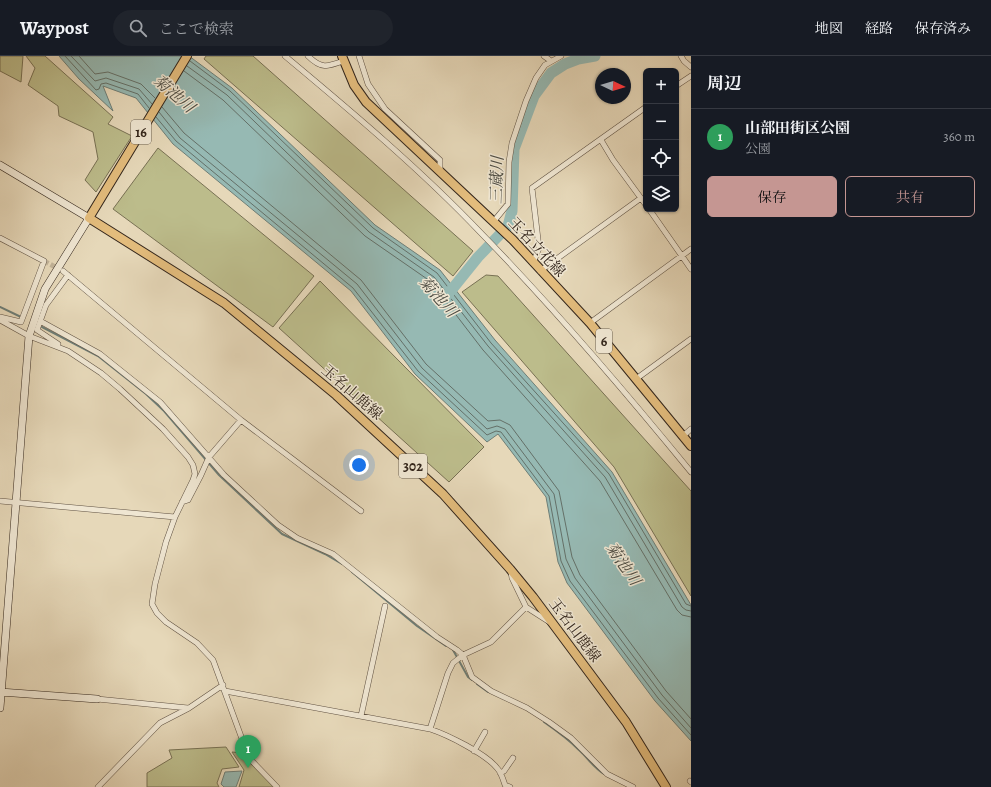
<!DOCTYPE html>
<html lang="ja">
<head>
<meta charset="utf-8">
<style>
	:root { --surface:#171b24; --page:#20242c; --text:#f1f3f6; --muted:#9ea1a6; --line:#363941; --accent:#c59692 }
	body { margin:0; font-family:Alegreya,"Noto Serif JP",serif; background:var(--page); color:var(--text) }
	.controls { position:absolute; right:12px; top:12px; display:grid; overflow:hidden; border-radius:6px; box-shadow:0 1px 3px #0004 }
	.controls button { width:36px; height:36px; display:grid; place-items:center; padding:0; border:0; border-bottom:1px solid var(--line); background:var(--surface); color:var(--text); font:20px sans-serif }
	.compass { position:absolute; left:595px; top:12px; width:36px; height:36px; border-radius:50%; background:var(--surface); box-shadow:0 1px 3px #0004; rotate:94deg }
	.you { position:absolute; left:359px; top:409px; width:14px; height:14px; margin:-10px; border:3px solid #fff; border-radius:50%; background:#1a73e8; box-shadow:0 0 0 6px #1a73e833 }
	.badge { display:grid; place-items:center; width:26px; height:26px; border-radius:50%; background:var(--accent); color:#fff; font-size:13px; font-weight:700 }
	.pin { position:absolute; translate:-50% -33px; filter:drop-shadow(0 1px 2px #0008) }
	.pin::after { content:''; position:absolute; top:21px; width:14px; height:12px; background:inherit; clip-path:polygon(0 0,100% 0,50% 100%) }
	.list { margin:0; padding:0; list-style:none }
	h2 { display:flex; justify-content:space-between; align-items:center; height:52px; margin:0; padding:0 16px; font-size:17px }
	h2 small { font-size:13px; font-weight:400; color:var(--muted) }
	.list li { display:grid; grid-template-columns:26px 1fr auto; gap:12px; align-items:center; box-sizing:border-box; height:56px; padding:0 16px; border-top:1px solid var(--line) }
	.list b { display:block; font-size:15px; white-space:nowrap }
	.list p { margin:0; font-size:13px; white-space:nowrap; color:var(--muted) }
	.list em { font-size:13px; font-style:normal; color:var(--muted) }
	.actions { display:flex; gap:8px; padding:12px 16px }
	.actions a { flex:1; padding:9px 0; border:1px solid var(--accent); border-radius:6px; text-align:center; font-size:14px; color:var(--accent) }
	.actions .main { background:var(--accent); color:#111 }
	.icon { flex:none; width:22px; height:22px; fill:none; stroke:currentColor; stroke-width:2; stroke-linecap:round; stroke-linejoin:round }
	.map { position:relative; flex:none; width:691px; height:731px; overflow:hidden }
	header { display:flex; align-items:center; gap:24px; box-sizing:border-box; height:56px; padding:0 20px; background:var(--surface); border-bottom:1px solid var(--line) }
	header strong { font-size:19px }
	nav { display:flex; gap:22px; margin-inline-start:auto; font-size:14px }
	.search { width:280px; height:36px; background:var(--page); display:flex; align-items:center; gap:10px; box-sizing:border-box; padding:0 14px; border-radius:22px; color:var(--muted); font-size:15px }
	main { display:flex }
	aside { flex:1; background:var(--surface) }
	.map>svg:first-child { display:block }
	.green { fill:#bcbc8b; stroke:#787154 }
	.water { fill:#96b9b3; stroke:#6e7e77 }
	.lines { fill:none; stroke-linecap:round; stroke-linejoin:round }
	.shore { stroke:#647068; stroke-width:1 }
	.stream { stroke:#6e7e77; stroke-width:2 }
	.river { stroke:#96b9b3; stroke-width:11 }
	.street-tunnel { stroke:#c2b49a; stroke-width:5; stroke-dasharray:5 2.5; stroke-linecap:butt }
	.street-casing { stroke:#605243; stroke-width:6 }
	.secondary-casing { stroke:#33261c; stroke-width:8 }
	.primary-casing { stroke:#33261c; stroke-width:10 }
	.street { stroke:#efe6d2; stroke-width:5 }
	.secondary { stroke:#efe6d2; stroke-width:7 }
	.primary { stroke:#e3bc7c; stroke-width:8 }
	.labels { text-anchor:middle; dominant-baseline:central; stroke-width:3; stroke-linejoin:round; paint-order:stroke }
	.shield { fill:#efe6d2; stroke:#6b6053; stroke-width:1 }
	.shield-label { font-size:14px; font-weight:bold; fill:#33261c }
	.street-label { font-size:15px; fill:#33261c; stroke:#efe6d2 }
	.water-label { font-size:16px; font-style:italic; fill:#4c4b42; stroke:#efe6d2 }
</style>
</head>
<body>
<header>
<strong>Waypost</strong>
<div class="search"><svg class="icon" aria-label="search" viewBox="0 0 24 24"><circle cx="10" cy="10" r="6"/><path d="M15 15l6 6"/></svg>ここで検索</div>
<nav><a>地図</a><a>経路</a><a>保存済み</a></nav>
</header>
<main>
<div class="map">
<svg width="691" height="731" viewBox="0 0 691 731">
	<rect width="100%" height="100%" fill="#e6d8b9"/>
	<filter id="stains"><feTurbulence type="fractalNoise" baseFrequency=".005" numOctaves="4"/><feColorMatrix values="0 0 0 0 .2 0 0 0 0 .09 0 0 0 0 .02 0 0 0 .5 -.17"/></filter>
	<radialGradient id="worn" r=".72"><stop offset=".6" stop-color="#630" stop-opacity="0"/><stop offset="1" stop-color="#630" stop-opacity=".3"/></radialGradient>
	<path class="green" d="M0,0H23L21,26L0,15Z
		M26,0H45L113,61L108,68L132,80L96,136L85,124L98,103L93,76L59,60L58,50L28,29L35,12Z
		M206,0H253L473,195L453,220L204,3Z
		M158,92L314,220L273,271L113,153Z
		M486,219L498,220L691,435V540L614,411L462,236Z
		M320,225L484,391L449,426L279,272Z
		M226,691L239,711L222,713L217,727L219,731H147V717L172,702L169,694Z
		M232,696L242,697L246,700L252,709L274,731H239L244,714Z"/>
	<path class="water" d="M59,0H189L232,32L375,169L440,214L495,284L612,416L691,549V685L655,645L567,527L558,506L546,441L498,378L487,386L415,318L351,235L173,88L136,42L103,30L113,55L79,23Z
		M242,715L236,731H224L221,728L225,716Z"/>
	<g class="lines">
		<path class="shore" d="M65,0L96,34L99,33L101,28L106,27L138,38L149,52
			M71,0L95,25L106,22L139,33L152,48
			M79,0L95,18L108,16L141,28L155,42
			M190,5L230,35L373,172L437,217L491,287L609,418L686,548L691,550
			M187,10L227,39L369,176L434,221L488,290L605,421L682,551L686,554L691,555
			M184,15L223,44L365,180L430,225L483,294L600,425L677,554L682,559L691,561
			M162,51L184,77L361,224L426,308L488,365L500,364L510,369L559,435L572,501L580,519L666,635L691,663
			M159,56L180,82L357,228L422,312L487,373L497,370L505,373L554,438L566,503L575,522L662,639L691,672
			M156,61L176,85L353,232L418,315L487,379L496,375L501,376L549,440L561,505L570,525L658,642L691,679"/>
		<path class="stream" d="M0,251L21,261
			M42,271L98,300L146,338L164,355L219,419L282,478L325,498L342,508
			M352,516L417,570L446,590
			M453,594L468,621L472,624
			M477,628L488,636
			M544,666C557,675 568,683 579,694C588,702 593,711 604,718"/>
		<path class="river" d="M445,242L478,201L508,170L512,155L514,93L534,40L551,17L565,8L578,3L595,0"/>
		<path class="street-tunnel" d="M44,205L59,213"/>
		<defs>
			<path id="street" d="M285,0C351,55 421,114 480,176C554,252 624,334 691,416
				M308,0C321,13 327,11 343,5
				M359,0L368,28L385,53L440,104V113
				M544,0L551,5
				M681,0L684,5L691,11
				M676,30L691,20
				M601,84L613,104L646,149
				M649,153L691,213
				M494,165L508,148L509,106L512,87L526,45L536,22L545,9L561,0
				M0,182L44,205L21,266L0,261
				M533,207L539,192L532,132L646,51
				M63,215L241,364L361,455
				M540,215L641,142
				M0,264L29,280L68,295L101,317L120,333L163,373L188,401L193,409L195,418L193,424L175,461L166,486L155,528L152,548L157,557L166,566L197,587L213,604L249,702L277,731
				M40,265L100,298L160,346L224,419L278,469L297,482L333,498L437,581L457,594L463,599L472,621L491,635L527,652L549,666L571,682L607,718L633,731
				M590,267L691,193
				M58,288L37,274L46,249L68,219
				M636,323L691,283
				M683,380L691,373
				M0,445L175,461
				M182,446L188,444L201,419L209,401L241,364
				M526,551L551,567
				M225,635L430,673C448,679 486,698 497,712C501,716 503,723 505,729L510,731
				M97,643L188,652
				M361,660L385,550
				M430,673L448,617L453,607L463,599L491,586L526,551L512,522L511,516
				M474,695L485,676
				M500,717L504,715L513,702
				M690,725L691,726
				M98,731L160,667L189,652L223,629"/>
			<path id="secondary" d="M0,109L89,162L45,233L29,280L0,652
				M0,636L97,643"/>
			<path id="primary" d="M187,0L89,162L224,247L336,339L443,438L510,513L533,541L626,666L666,731
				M342,0L354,29L366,46L513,184L590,267L691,390"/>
		</defs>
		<use href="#street" class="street-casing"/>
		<use href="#secondary" class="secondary-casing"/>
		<use href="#primary" class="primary-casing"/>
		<use href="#street" class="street"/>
		<use href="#secondary" class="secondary"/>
		<use href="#primary" class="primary"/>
	</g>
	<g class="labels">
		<g class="shield">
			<rect x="131" y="64" width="20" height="24" rx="3"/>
			<rect x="596" y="273" width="16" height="24" rx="3"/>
			<rect x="399" y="398" width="28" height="24" rx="3"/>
		</g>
		<g class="shield-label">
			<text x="141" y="76">16</text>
			<text x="604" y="285">6</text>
			<text x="413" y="410">302</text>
		</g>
		<g class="street-label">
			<text transform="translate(537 191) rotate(47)">玉名立花線</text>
			<text transform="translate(352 336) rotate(41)">玉名山鹿線</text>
			<text transform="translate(575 574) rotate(53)">玉名山鹿線</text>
		</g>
		<g class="water-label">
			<text transform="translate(174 38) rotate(41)">菊池川</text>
			<text transform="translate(497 124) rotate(-88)">三蔵川</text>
			<text transform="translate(438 241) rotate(48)">菊池川</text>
			<text transform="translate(623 508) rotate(55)">菊池川</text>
		</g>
	</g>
	<rect width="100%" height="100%" filter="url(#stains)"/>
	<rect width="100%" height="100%" fill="url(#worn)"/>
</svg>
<div class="controls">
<button>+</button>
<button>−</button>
<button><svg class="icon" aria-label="locate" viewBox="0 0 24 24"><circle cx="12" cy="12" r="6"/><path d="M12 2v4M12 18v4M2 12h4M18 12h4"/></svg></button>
<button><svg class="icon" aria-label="layers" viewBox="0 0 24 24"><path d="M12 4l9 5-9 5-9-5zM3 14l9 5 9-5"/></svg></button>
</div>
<svg class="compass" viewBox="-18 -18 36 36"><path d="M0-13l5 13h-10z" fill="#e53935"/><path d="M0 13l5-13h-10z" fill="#9ea1a6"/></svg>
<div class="you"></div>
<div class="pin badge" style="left:248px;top:712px;background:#2e9e5b">1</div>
</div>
<aside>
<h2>周辺<small></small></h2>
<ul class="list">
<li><span class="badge" style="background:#2e9e5b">1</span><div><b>山部田街区公園</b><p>公園</p></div><em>360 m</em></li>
</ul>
<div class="actions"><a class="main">保存</a><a>共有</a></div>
</aside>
</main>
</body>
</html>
